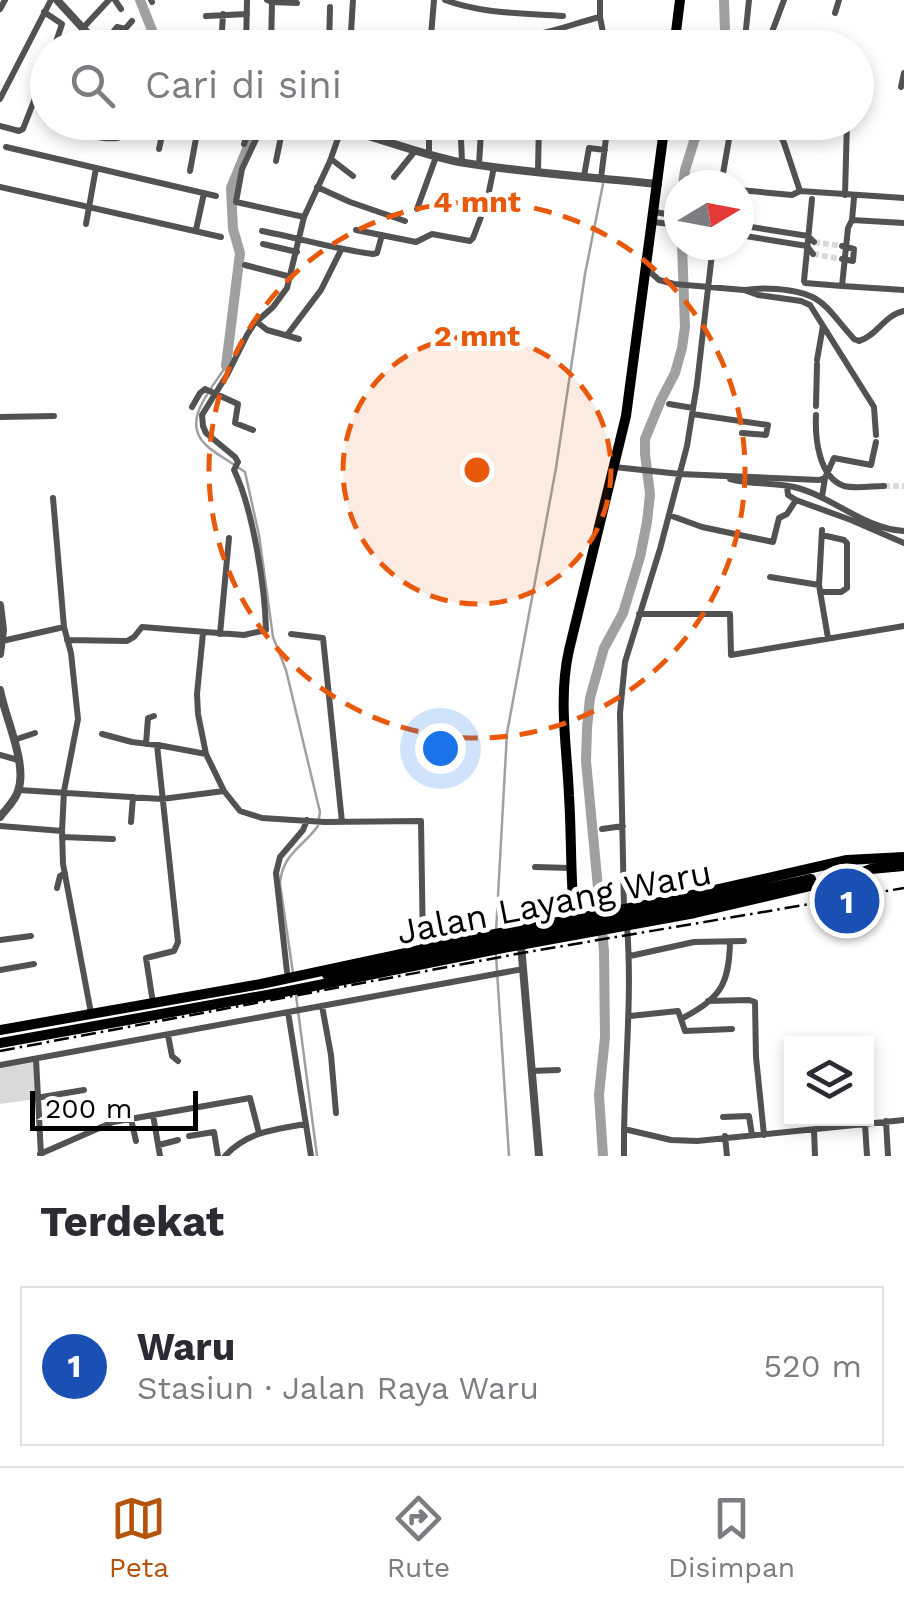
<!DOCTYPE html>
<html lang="id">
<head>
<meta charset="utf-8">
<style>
	:root { --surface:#fff; --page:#f2f2f3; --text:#2b2b33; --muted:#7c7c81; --line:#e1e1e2; --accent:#b45309 }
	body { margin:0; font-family:"Work Sans",sans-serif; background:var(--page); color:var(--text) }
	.controls { position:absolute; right:30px; bottom:30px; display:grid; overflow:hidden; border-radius:0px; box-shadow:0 5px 15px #0003 }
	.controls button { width:90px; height:90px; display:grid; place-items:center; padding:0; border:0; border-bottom:2px solid var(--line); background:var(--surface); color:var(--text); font:50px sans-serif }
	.compass { position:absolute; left:664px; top:170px; width:90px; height:90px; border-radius:50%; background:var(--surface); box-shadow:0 5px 15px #0003; rotate:80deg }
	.scale { position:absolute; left:30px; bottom:25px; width:168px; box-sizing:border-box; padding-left:10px; border:5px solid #000; border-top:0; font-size:28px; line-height:35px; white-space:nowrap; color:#000; -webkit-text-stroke:8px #fff; paint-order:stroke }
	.you { position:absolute; left:440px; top:748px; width:35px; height:35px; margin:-25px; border:8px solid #fff; border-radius:50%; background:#1a73e8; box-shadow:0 0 0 15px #1a73e833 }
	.badge { display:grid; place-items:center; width:65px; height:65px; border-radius:50%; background:var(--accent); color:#fff; font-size:32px; font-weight:700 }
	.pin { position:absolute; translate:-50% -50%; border:5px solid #fff; box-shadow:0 2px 10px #0006 }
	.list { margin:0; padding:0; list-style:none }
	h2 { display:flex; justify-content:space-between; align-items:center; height:130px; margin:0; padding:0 40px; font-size:42px }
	h2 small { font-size:32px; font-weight:400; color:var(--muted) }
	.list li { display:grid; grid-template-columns:65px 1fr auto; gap:30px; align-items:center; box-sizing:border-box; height:160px; margin:0 20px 20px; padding:0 20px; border:2px solid var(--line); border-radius:0px }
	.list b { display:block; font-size:38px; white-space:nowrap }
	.list p { margin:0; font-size:32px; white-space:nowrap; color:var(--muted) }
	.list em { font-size:32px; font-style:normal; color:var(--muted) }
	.icon { flex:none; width:55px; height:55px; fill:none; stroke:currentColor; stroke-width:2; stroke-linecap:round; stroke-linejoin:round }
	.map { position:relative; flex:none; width:904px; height:1156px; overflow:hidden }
	.search { position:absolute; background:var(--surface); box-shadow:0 5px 15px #0003; left:30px; right:30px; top:30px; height:110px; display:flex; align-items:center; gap:25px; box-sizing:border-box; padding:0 35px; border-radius:55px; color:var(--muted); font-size:38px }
	.sheet { height:310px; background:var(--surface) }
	nav { display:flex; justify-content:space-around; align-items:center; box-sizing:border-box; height:140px; border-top:2px solid var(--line); background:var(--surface); font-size:28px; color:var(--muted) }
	nav a { display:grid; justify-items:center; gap:5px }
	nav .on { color:var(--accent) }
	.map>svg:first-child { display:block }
	.green { fill:#d9d9d9 }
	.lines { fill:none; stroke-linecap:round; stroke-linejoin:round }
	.stream { stroke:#a0a0a0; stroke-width:2.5 }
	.river { stroke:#a0a0a0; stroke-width:10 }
	.minor-tunnel { stroke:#d9d9d9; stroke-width:6; stroke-dasharray:6 3; stroke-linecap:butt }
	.minor { stroke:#525252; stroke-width:6 }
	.tertiary { stroke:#525252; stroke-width:8 }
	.trunk { stroke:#000; stroke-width:10 }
	.rail { stroke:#000; stroke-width:2.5; stroke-dasharray:15 5 2.5 5; stroke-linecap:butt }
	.ring { fill:none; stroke:#e8590c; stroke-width:5; stroke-dasharray:18 12 }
	.labels { text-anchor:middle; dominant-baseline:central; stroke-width:10; stroke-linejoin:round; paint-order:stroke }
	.street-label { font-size:35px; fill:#000; stroke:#fff }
	.centre { fill:#e8590c; stroke:#fff; stroke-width:5 }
	.ring-label { font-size:30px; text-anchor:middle; font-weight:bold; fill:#e8590c; stroke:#fff; stroke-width:10; stroke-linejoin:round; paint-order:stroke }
</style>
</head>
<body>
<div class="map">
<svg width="904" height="1156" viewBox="0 0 904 1156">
	<rect width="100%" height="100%" fill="#fff"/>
	<path class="green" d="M36,1059V1099L0,1104V1066Z"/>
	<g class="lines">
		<path class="stream" d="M226,366C212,389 180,421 206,445C213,452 224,458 233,464
			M239,468L245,472L259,535L273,637L286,670L320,812L319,818
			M496,932L507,733L556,468L585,274L603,184
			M496,955L509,1156
			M293,973L280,884C282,854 302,848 318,826
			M296,995L317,1156"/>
		<path class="river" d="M140,0L159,48
			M721,48L725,32L724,0
			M683,185L685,170L700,122
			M226,366L240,253L233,229L231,188L258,122
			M603,1156L599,1095L605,1037L604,951L586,761L587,728L590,698L604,648L623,613L640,557L647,522L650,494L645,454V439L661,400L675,373L682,348L685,327L682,245"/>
		<path class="minor-tunnel" d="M814,242L842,246
			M813,254L841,259
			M884,486H904"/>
		<path class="minor" d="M115,0L121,9
			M151,0L152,2
			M267,0L272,2L297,3
			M445,0C482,14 525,13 563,16
			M600,0V17L606,48
			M0,9L5,0
			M44,12L62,24L54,48
			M835,13L839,0
			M206,16L247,14
			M82,29L109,0
			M86,33L85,41L90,48
			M101,47L117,27L125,29L132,21
			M221,48L223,14
			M246,48L247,0
			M271,48L272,2
			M329,48L330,7
			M350,48L353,0
			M430,48L434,0
			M532,48L536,34C558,31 578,22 600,17
			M744,48L749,0
			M766,48L784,0
			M901,87L904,73
			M0,99L51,0
			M58,122C74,132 100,140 118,138L125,122
			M264,122L242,169L236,202L304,217
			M429,122V155
			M510,122V128H525
			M774,122L784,143L800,191
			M0,126L19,131L23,129L48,65
			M776,126L794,125L821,130
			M244,144L252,122
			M6,147L216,196
			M159,149L165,122
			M331,159L353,176
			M276,161L284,122
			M462,162L461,139L463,131
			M479,164L481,132
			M190,171L199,122
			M538,171L539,122
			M584,176L589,148L605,150
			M394,177L415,151
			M601,178L608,122
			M721,185L732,122
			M0,187L221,237
			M317,187L350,202L405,221
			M739,190L792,195L800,191L904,198
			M845,195L847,122
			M812,199L804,281L805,283L842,286
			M417,209L436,157
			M654,212L679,216
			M852,220L854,198
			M653,222L679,225
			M904,223L852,220L848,228L842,286L904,290
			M86,224L96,168
			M739,225L808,236L814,242
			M196,230L204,193
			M356,230L416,242L432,234L470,241L473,238L487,201L494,167
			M262,231C299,238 335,249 373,254L377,253L382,235
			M739,235L807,246L813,254
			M263,244L297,252
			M842,259L853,261L854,249L842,246
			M245,265L291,277
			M647,269L659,280L674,284L744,290L758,295L801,301L810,305L874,407L876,435
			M745,290C756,288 766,288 777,289C824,293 824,306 854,339L859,341C877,336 884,315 904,311
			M257,322L267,330L299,339
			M287,335L321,290L341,250
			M817,360L823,326
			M669,404L693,408
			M816,406L817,364
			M192,407L200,393L205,389L238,404L235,423L253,430
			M692,414L768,425L766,435L742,433
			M816,415C815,437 818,477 844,486C855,489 873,486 884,486
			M0,417L54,416
			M614,467L680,474L819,480L825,478
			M730,479C751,485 773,482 794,487C832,496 864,529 904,531
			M787,486L788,495L796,500L851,520L904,543
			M822,497L825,478L834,458L871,465L876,442
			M53,498L64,627L71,653L78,719L64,791L62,831L63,864L91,1013
			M669,515L702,527L773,542L779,518L787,514L796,500
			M822,530L819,585L828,638
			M770,577L819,585
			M820,592H841L847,588V543L844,540L822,535
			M639,614H730L731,655L904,626
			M203,633L197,694L198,714L206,754L224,791L240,811L262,818L325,822L421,821L423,949
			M220,634L229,538
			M291,634L323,638L342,822
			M67,640L127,641L134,637L142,627L244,635L266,630C265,587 253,509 234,470L238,462L235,457L206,433L203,426L202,415L227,375L247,335L254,324L273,307L287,288L304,217L330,161L342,127
			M2,641L64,627
			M102,734L132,742L157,745L178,942L174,951L146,958L153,1003
			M14,740L35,733
			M146,744L148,718L154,716
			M158,745L206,754
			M0,755L18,760
			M19,790L162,799L224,791
			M131,822L133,797
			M0,826L62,831
			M602,829L623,826
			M62,837L113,839
			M535,867L570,868
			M57,888L60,876L65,873
			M624,909L620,713L625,662L660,549L687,446L697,384L713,245
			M0,940L31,936
			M730,942C729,986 720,998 681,1019L685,1031L732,1029
			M630,956L694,942L744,941
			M0,970L34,964
			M287,972L276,873L280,857L303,830L307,820
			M708,1001L749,1000L755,1002L756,1057L764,1135
			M322,1006L331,1055L336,1113
			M288,1012L311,1156
			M630,1016L678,1011L681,1019
			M168,1035L172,1056L178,1061
			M36,1059L41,1155
			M0,1065L523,969
			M531,1071L558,1070
			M36,1098L84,1090
			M153,1115L160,1156
			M723,1117L749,1116L752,1135
			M131,1119L136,1141
			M886,1121L888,1156
			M865,1124L867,1156
			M624,1129L671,1140L697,1141L904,1120
			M814,1130L815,1156
			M189,1136L214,1132L218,1156
			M725,1136L727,1156
			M159,1145L178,1140
			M40,1154L113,1122L250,1098L259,1133
			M225,1156C247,1132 275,1129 306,1124
			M624,1156C623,1079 633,1003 627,926"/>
		<path class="tertiary" d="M57,0L101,48
			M311,122C362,130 409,152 459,162C524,173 592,177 658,184
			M0,605L3,630L0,654
			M0,690C5,718 28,764 18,791C15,801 6,809 0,817
			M521,945L539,1156"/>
		<path class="trunk" d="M674,48L680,0
			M576,935C570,888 572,843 569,796C567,747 558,699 569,650L626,416L665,122
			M327,975L682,907L811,879
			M0,1030L261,984L490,935L666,901L847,860L904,857
			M0,1043L289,991L503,948L695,913L853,876L871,869L904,866"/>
		<path class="rail" d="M0,1051L522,953L904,888"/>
	</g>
	<circle cx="477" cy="470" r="134" fill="#e8590c" fill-opacity=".12"/>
	<g class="ring">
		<circle cx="477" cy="470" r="134"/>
		<circle cx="477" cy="470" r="268"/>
	</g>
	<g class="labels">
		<g class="street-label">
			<text transform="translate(554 902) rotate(-11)">Jalan Layang Waru</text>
		</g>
	</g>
	<circle cx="477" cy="470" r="15" class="centre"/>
	<g class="ring-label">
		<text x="477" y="212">4 mnt</text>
		<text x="477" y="346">2 mnt</text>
	</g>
</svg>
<div class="controls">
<button><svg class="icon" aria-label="layers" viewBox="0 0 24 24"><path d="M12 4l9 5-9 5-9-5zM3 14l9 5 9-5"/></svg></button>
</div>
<svg class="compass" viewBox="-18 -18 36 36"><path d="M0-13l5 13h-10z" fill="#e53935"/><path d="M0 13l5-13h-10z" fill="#7c7c81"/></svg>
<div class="scale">200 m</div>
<div class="you"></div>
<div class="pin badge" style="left:847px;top:901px;background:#1a4fb4">1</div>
<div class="search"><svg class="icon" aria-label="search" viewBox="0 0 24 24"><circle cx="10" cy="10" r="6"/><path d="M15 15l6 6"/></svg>Cari di sini</div>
</div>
<section class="sheet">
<h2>Terdekat<small></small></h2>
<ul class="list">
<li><span class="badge" style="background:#1a4fb4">1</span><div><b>Waru</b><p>Stasiun · Jalan Raya Waru</p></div><em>520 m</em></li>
</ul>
</section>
<nav>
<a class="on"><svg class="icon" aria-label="map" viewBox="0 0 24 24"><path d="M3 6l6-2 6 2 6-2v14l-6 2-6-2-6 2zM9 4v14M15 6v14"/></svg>Peta</a>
<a><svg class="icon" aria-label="directions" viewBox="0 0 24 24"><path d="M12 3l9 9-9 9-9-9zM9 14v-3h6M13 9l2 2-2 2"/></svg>Rute</a>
<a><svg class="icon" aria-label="saved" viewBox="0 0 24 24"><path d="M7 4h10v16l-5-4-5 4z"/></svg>Disimpan</a>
</nav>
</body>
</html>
